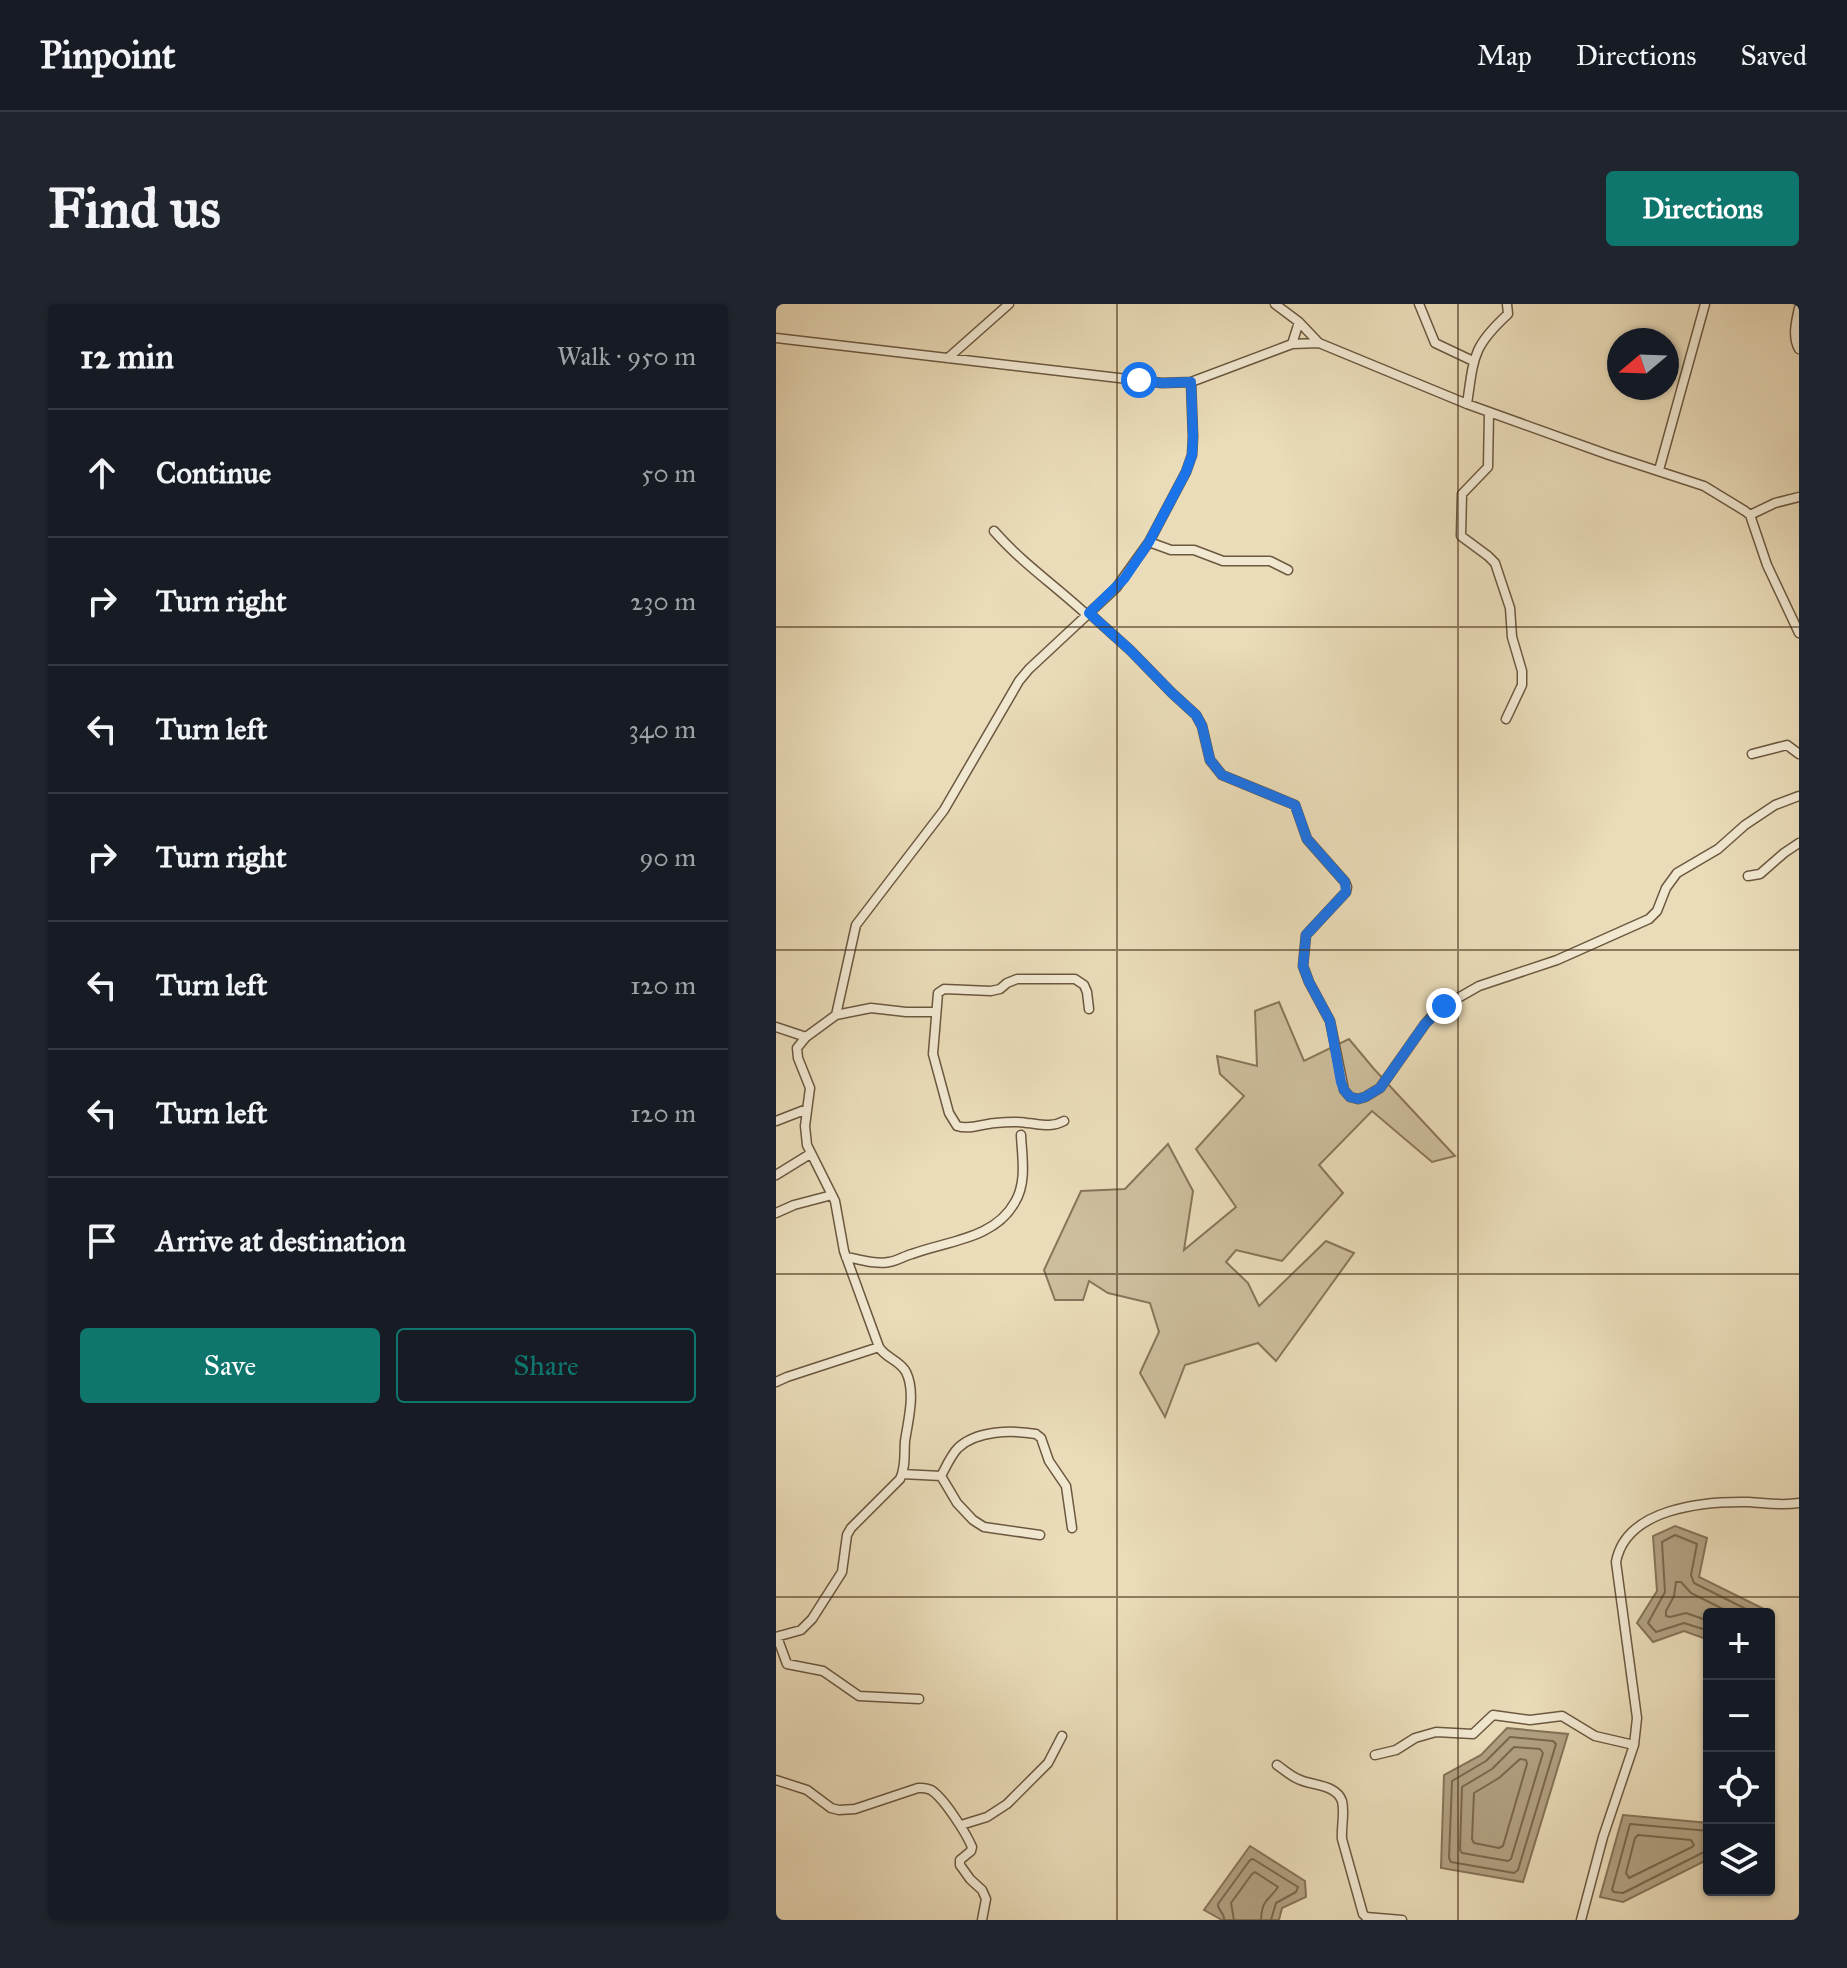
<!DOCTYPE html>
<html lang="en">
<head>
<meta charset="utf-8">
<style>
	:root { --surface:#171b24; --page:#20242c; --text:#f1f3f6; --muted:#9ea1a6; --line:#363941; --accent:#0f766e }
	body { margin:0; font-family:"IM FELL Great Primer",serif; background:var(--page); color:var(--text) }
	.controls { position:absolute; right:24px; bottom:24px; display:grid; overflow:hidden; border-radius:8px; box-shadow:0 2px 6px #0004 }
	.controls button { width:72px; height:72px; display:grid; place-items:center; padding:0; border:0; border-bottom:2px solid var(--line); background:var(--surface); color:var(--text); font:40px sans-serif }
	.compass { position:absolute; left:831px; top:24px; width:72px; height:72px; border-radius:50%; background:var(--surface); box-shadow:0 2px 6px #0004; rotate:251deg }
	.stop { position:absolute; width:24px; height:24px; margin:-18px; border:6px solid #1a73e8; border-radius:50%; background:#fff }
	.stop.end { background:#1a73e8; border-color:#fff; box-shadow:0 2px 8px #0008 }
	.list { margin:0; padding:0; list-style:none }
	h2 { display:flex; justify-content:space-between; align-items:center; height:104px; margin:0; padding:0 32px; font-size:34px }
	h2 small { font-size:26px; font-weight:400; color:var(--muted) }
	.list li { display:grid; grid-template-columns:52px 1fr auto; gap:24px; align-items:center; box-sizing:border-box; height:128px; padding:0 32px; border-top:2px solid var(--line) }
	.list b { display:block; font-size:30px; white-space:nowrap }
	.list em { font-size:26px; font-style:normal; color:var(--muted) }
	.actions { display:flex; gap:16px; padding:24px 32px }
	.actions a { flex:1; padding:18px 0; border:2px solid var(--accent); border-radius:8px; text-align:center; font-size:28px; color:var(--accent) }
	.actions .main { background:var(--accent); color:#fff }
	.icon { flex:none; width:44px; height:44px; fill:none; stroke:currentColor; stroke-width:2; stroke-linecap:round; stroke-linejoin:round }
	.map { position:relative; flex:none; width:1023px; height:1616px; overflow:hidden; border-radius:8px }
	header { display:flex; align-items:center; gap:48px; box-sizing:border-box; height:112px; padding:0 40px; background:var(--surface); border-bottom:2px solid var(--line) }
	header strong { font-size:38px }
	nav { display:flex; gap:44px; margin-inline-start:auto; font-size:28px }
	.intro { display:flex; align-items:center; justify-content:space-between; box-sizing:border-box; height:192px; padding:0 48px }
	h1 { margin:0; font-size:56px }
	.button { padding:20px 36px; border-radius:8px; background:var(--accent); color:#fff; font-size:28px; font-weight:700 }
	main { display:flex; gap:48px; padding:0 48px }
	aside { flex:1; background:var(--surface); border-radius:8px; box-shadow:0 2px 6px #0004 }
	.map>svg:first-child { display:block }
	.green { fill:#cdbe9d; stroke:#88755a; stroke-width:2 }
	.water { fill:#b1a082; stroke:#857257; stroke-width:2 }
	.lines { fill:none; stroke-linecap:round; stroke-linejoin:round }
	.shore { stroke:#7a664c; stroke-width:2 }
	.street-casing { stroke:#6c583f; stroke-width:11 }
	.street { stroke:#f1e8d2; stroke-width:8 }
	.route { stroke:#1a73e8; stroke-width:10 }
	.grid { fill:none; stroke:#422c16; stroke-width:2; stroke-opacity:0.55 }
</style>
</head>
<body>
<header>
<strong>Pinpoint</strong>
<nav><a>Map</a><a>Directions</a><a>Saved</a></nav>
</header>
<div class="intro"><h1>Find us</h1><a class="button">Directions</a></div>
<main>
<aside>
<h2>12 min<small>Walk · 950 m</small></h2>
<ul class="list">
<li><svg class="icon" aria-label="ahead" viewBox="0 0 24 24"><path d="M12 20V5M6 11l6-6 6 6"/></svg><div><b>Continue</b></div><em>50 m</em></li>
<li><svg class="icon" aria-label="right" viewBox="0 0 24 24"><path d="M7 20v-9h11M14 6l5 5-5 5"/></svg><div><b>Turn right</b></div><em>230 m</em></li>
<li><svg class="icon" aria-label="left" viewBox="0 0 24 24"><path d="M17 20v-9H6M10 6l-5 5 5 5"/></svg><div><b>Turn left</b></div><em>340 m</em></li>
<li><svg class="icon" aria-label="right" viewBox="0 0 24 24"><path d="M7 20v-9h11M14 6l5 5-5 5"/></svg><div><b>Turn right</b></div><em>90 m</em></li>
<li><svg class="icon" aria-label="left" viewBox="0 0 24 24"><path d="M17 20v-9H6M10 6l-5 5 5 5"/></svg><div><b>Turn left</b></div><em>120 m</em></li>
<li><svg class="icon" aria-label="left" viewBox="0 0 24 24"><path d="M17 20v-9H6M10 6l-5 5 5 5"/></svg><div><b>Turn left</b></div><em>120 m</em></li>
<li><svg class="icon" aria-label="arrive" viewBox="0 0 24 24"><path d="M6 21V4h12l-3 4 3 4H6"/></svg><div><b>Arrive at destination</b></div></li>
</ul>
<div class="actions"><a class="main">Save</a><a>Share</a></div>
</aside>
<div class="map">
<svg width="1023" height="1616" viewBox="0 0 1023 1616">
	<rect width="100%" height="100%" fill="#eadcb9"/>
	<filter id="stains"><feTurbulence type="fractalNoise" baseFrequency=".0025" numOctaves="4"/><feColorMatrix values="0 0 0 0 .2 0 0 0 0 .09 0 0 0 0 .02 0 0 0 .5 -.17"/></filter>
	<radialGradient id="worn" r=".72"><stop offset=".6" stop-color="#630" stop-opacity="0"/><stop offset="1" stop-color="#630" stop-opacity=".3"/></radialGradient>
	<path class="green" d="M503,698L528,757L573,735L598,765L679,852L656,858L596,807L543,861L567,889L506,957L460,946L450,958L472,979L483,1002L550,937L578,949L500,1057L482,1039L409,1061L389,1113L364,1069L383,1028L374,999L332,989L313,977L307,996H279L268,966L305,887L349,885L392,840L417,887L408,946L460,903L420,845L468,792L444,770L441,752L481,762L479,707Z"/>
	<path class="water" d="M899,1222L931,1234L923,1273L988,1305L990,1310H933V1336L908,1327L877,1338L861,1319L881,1287L877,1232Z
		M731,1424L792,1430L747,1578L665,1564L668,1471L705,1451Z
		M847,1511L932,1519L933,1555L847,1598L824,1593Z
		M474,1542L529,1577L530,1593L506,1604L503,1616H446L428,1606Z"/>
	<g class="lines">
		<path class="shore" d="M933,1317L910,1309L894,1313L890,1312V1307L898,1292L900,1278H905L915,1289L957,1310
			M933,1327L908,1319L880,1328L872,1319L889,1288L886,1238L899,1231L921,1240L915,1271L918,1279L980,1310
			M734,1433L777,1437L780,1440L742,1566L738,1569L675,1558L673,1554L676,1477L710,1457Z
			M738,1443L764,1445L767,1449L735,1555L732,1557L686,1549L684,1546L686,1483L716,1465Z
			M744,1455L750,1456L751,1460L727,1542L723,1544L698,1539L696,1535L698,1489L723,1474Z
			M933,1527L854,1520L836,1586L838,1588L847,1589L926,1549L933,1548
			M862,1531L915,1536L918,1541L916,1543L853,1574L850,1569L859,1534Z
			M448,1616C449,1609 441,1606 442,1600L474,1556L477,1555L522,1583L520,1588L500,1599L495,1616
			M458,1616L455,1599L476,1570L479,1568L502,1583C493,1597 486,1594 485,1616"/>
		<defs>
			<path id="street" d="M499,0L523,18L543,39
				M643,0L659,39L697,57
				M1023,4C1020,17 1016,34 1023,45
				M0,34L386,79L415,78L516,40L543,39L691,100L833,151L928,182L969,207L974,211L991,261L1023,329
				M516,40L523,18
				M172,54L233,0
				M691,100C698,53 696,43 732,10L731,0
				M713,108L712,163L686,190L685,232L712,252L719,259L734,304L736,333L746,367V381L730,415
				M883,166L929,0
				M974,211L999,199L1023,193
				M218,227C247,260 280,282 311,311
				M373,238L395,246H418L447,257H494L512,266
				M313,309L354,346L396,389L420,411L426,422L434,456L446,471L519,501L531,535L569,578L571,583L570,588L530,631L527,662L533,678L554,717L568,786L574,793L582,795L589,793L604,784L649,720L658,710L668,702L703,682L781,656L873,615L881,607L890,584L901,569L942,545L969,521L999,501L1023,492
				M976,450L1011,441L1023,450
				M972,572L984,570L1008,549L1023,539
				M60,711L95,704L130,708H159
				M0,723L30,733
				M0,817L31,805
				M288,817C275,824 264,820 251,819C241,817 229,818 219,819C206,820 194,826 181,822L173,809L157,750L162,689L168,685L215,687L224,685L231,679L241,675H299L308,681L311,688L313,705
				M0,871L34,850
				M0,909L18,901L56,891
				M70,953C84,955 99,961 113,958C121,957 128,952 136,950C171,937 219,935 239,898C251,878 246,853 245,831
				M0,1078L11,1073L103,1043
				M126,1170L165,1172L181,1199L197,1216L208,1223L264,1231
				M165,1172C170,1163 175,1151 182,1144C201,1126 236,1126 260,1130L265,1134L273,1157L290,1182L296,1224
				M0,1333L25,1326L36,1315L66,1268L71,1231L75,1224L124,1175C130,1163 128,1150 129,1137C132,1117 140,1088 130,1068C124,1056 109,1054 103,1043L68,947L59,897L31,841L29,822L34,784L22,754L21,744L30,733L60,711L80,621L168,506L243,377L253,365L340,284L373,238L410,168L416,151L417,133L415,78
				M1,1333L11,1360L47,1367L83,1392L143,1395
				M599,1451L620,1446L639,1434L660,1428L697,1430L717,1411L754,1416L786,1412L819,1432L858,1441
				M501,1461C508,1466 515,1472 522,1475C536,1482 560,1480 566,1497C569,1509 565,1523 566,1535L587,1610L590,1613L626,1616
				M0,1476L31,1486L55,1504L63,1506L79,1505L142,1484C148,1484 149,1483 155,1486C168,1494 190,1529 196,1543L195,1547L184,1556V1561L194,1575L206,1586L210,1595L206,1616
				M185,1521L211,1513L231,1500L272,1459L286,1432
				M805,1616L827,1533L858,1441L861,1414L840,1258C850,1204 928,1197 973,1198C990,1199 1006,1202 1023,1199"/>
		</defs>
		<use href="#street" class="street-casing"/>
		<use href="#street" class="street"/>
	</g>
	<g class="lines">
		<path class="route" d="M363,76L386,79L415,78L417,133L416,151L410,168L373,238L348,275L313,309L354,346L396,389L420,411L426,422L434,456L446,471L519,501L531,535L569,578L570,588L530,631L527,662L533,678L554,717L565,778L568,786L574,793L582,795L589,793L604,784L649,720L668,702"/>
	</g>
	<path class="grid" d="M341,0V1616M682,0V1616M0,323H1023M0,646H1023M0,970H1023M0,1293H1023"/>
	<rect width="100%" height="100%" filter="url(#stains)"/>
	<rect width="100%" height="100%" fill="url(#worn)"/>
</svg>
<div class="controls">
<button>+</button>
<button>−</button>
<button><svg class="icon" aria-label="locate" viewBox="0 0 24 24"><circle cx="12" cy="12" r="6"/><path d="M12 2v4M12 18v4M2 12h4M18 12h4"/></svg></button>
<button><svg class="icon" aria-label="layers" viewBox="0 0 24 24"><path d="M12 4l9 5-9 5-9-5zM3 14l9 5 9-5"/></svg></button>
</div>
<svg class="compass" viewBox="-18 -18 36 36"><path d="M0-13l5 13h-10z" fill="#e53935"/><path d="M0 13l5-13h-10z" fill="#9ea1a6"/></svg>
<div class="stop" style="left:363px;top:76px"></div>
<div class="stop end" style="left:668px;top:702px"></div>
</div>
</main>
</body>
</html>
